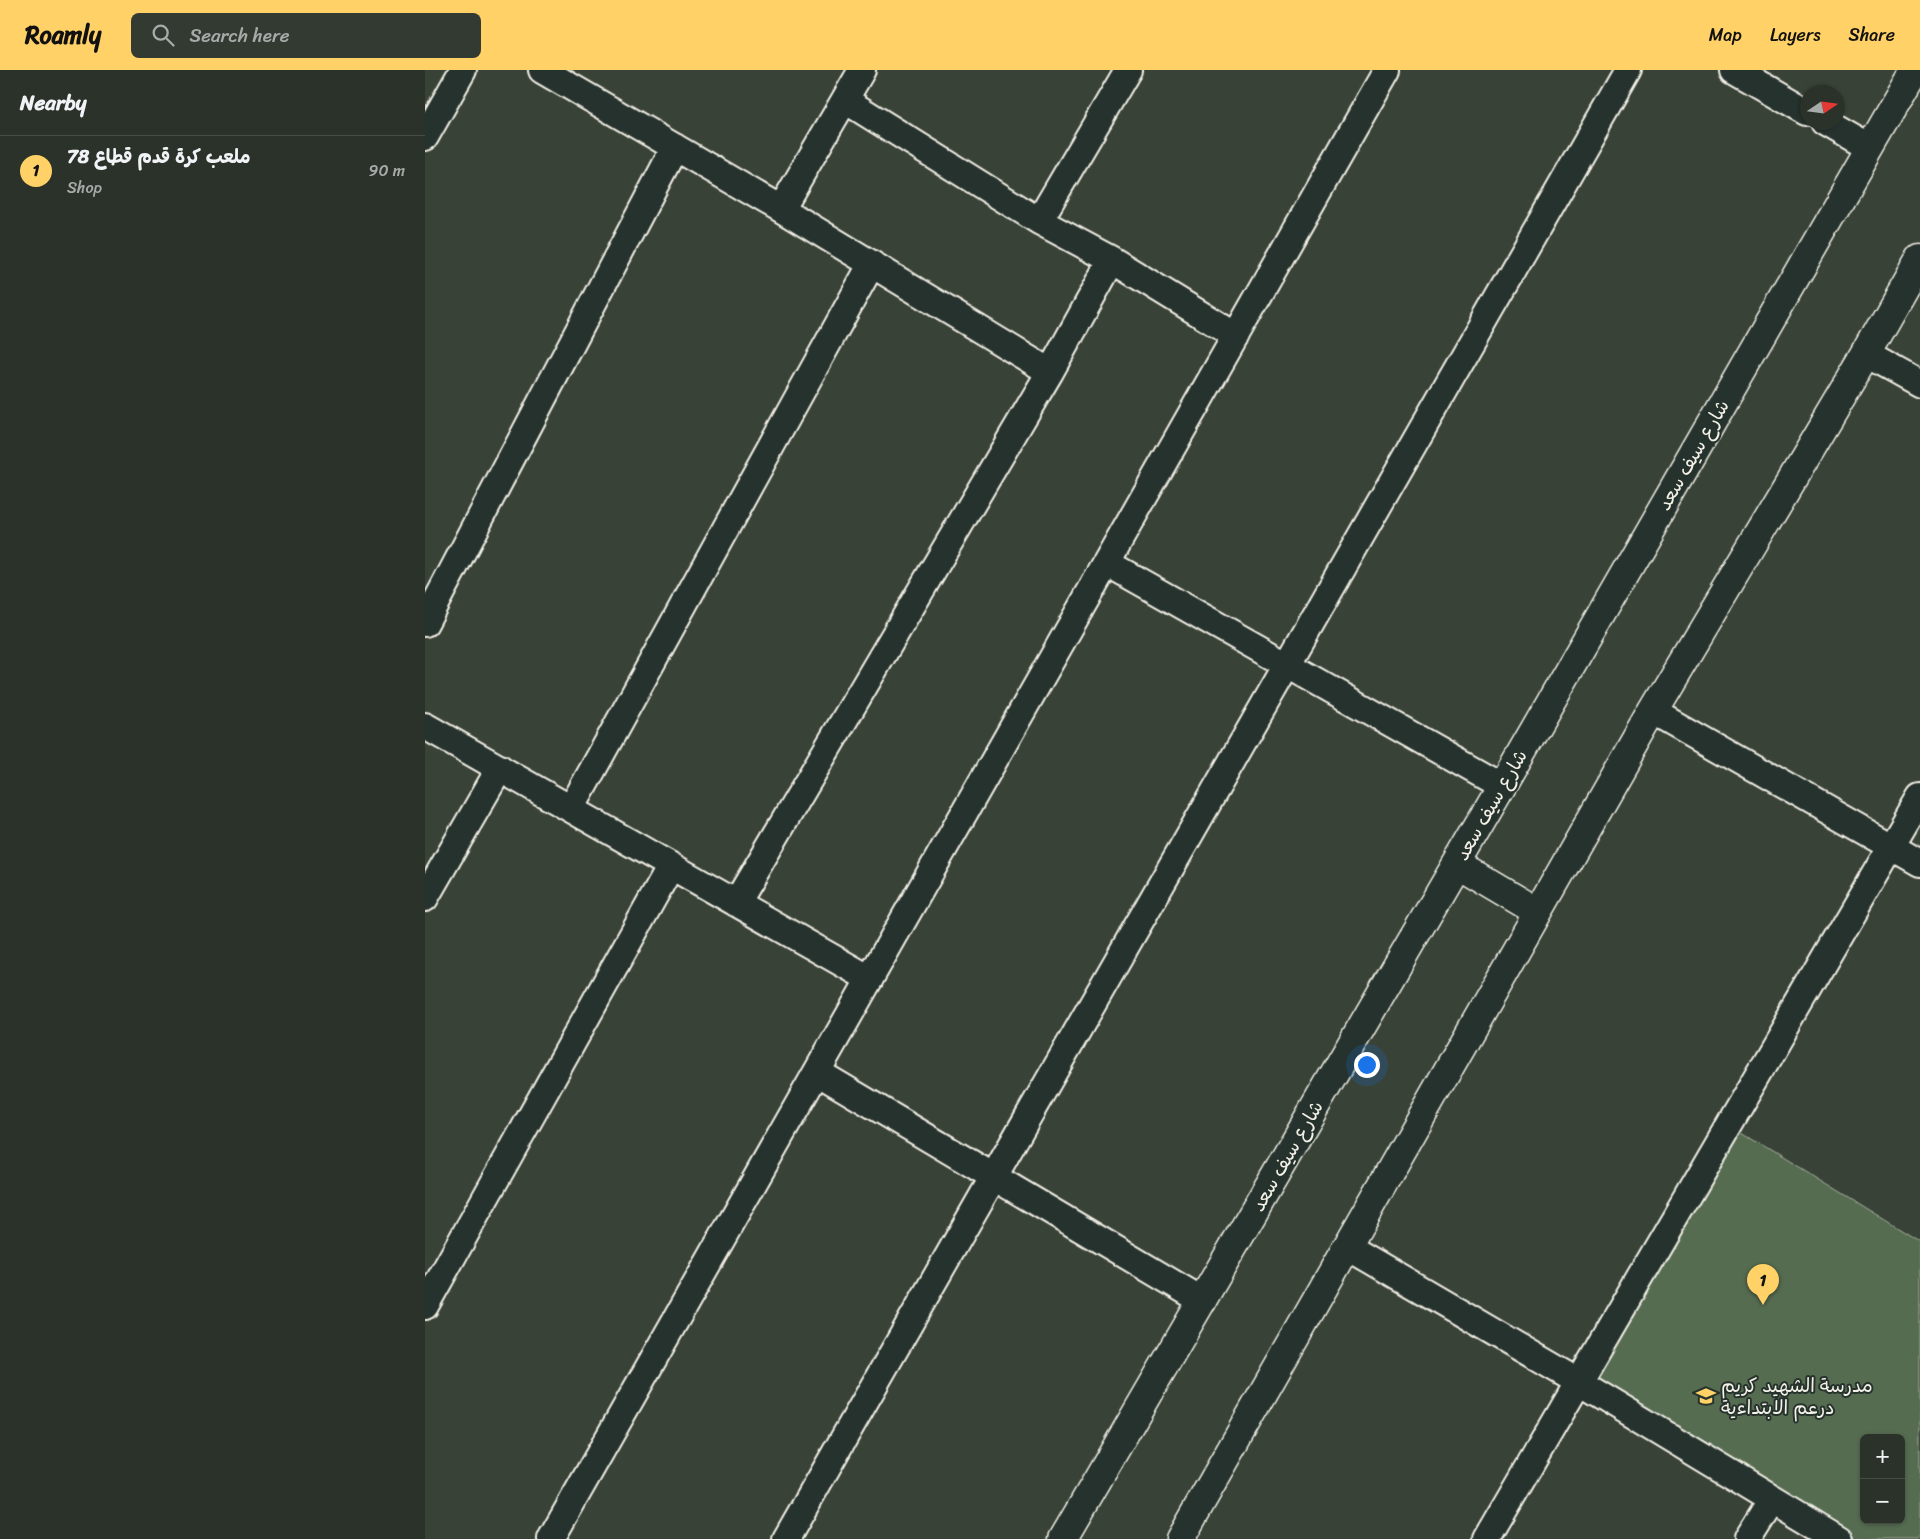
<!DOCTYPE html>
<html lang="en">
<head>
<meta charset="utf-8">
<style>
	:root { --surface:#2b3229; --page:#333a31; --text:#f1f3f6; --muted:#a6aaa8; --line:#474d46; --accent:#ffd166 }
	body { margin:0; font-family:Sriracha,"Playpen Sans Arabic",sans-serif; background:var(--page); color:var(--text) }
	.controls { position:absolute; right:15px; bottom:15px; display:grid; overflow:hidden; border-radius:8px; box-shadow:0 1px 4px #0004 }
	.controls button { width:45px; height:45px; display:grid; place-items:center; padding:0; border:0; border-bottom:1px solid var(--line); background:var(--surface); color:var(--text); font:25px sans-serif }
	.compass { position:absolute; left:1375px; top:15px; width:45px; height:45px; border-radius:50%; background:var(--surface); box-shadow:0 1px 4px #0004; rotate:77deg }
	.you { position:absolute; left:941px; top:994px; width:18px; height:18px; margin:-12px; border:4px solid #fff; border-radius:50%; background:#1a73e8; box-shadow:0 0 0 8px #1a73e833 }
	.badge { display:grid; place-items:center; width:32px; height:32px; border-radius:50%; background:var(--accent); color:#111; font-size:16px; font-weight:700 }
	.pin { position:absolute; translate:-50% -41px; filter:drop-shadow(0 1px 2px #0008) }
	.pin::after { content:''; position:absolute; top:26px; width:18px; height:15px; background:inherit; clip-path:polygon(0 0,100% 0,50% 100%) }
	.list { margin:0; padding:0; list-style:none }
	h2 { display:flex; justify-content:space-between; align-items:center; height:65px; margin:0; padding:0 20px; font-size:21px }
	h2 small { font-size:16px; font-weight:400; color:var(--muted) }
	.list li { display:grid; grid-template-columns:32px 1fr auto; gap:15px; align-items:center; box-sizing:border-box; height:70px; padding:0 20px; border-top:1px solid var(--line) }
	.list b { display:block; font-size:19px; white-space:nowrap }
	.list p { margin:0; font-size:16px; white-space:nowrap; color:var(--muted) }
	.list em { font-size:16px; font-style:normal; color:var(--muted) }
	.icon { flex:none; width:28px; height:28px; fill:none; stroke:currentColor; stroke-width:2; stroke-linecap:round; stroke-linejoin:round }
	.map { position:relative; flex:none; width:1495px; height:1469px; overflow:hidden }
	header { display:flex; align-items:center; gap:30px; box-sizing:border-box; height:70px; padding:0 25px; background:var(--accent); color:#111 }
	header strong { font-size:24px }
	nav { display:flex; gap:28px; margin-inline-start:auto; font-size:18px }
	.search { width:350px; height:45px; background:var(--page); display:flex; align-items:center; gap:12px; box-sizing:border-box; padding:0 18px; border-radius:8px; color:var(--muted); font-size:19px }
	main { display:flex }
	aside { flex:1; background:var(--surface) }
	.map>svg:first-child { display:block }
	.garden { fill:#566c51; stroke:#a5ae9c; fill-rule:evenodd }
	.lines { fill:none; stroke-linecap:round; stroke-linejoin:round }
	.street-casing { stroke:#f4f1e8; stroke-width:30 }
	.secondary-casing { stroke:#f4f1e8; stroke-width:31 }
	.street { stroke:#26332d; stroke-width:26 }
	.secondary { stroke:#26332d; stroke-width:28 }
	.labels { text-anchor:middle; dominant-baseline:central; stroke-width:4; stroke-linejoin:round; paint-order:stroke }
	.street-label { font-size:19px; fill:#f4f1e8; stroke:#26332d }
	.poi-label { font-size:19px; fill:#f4f1e8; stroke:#26332d; text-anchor:start }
</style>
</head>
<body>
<header>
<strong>Roamly</strong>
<div class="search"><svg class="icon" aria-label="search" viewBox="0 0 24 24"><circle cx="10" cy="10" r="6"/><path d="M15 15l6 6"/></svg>Search here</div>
<nav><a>Map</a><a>Layers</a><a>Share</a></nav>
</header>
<main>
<aside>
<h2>Nearby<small></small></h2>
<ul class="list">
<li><span class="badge">1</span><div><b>ملعب كرة قدم قطاع 78</b><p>Shop</p></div><em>90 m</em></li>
</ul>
</aside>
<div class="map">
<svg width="1495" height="1469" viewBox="0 0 1495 1469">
	<rect width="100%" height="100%" fill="#394237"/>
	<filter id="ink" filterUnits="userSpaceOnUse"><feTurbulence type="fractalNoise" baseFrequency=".02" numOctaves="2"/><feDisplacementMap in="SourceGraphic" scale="10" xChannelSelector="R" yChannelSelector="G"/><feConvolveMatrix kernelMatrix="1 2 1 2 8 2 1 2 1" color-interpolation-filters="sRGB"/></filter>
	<g filter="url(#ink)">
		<path class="garden" d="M1312,1060L1495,1172V1469H1414L1154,1312ZM1439,1368H1476V1450H1439Z"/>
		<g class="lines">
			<defs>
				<path id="street" d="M117,0L356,139L625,302
					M1309,0L1382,42
					M420,30L614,151L687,190L811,266
					M1400,52L1445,78
					M0,67L38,0
					M356,139L437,0
					M614,151L703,0
					M1441,284L1495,314
					M682,493L1077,716
					M0,553L250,77
					M1228,641L1495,793
					M0,656L445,909
					M146,739L446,195
					M0,828L75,698
					M311,833L625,302L687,190
					M392,1002L778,1231
					M923,1177L1154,1312L1414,1469
					M0,1236L246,796
					M126,1469L962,0
					M361,1469L1203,0
					M1062,1469L1495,727
					M1322,1469L1347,1429"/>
				<path id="secondary" d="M1032,794L1113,842
					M638,1469L1077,716L1490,0
					M755,1469L1228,641L1441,284L1495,189"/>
			</defs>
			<use href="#street" class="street-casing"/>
			<use href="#secondary" class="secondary-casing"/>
			<use href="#street" class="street"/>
			<use href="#secondary" class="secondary"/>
		</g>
	</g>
	<defs>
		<symbol id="school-bare" viewBox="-9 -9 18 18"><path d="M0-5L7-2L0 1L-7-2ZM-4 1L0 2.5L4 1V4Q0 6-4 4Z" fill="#ffd166" stroke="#26332d" stroke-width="2.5" paint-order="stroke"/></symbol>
	</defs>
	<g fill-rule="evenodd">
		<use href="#school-bare" x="1267" y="1312" width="28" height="28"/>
	</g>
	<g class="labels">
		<g class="street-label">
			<text transform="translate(1268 385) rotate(-60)">شارع سيف سعد</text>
			<text transform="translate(1066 735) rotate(-60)">شارع سيف سعد</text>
			<text transform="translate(862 1086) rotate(-60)">شارع سيف سعد</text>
		</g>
		<g class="poi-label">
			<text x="1296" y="1315">مدرسة الشهيد كريم<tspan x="1296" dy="22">درعم الابتداءية</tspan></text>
		</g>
	</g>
</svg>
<div class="controls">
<button>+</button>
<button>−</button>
</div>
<svg class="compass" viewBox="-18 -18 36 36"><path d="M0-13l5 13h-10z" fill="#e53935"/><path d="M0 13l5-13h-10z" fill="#a6aaa8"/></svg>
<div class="you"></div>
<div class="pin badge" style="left:1338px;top:1235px">1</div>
</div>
</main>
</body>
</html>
